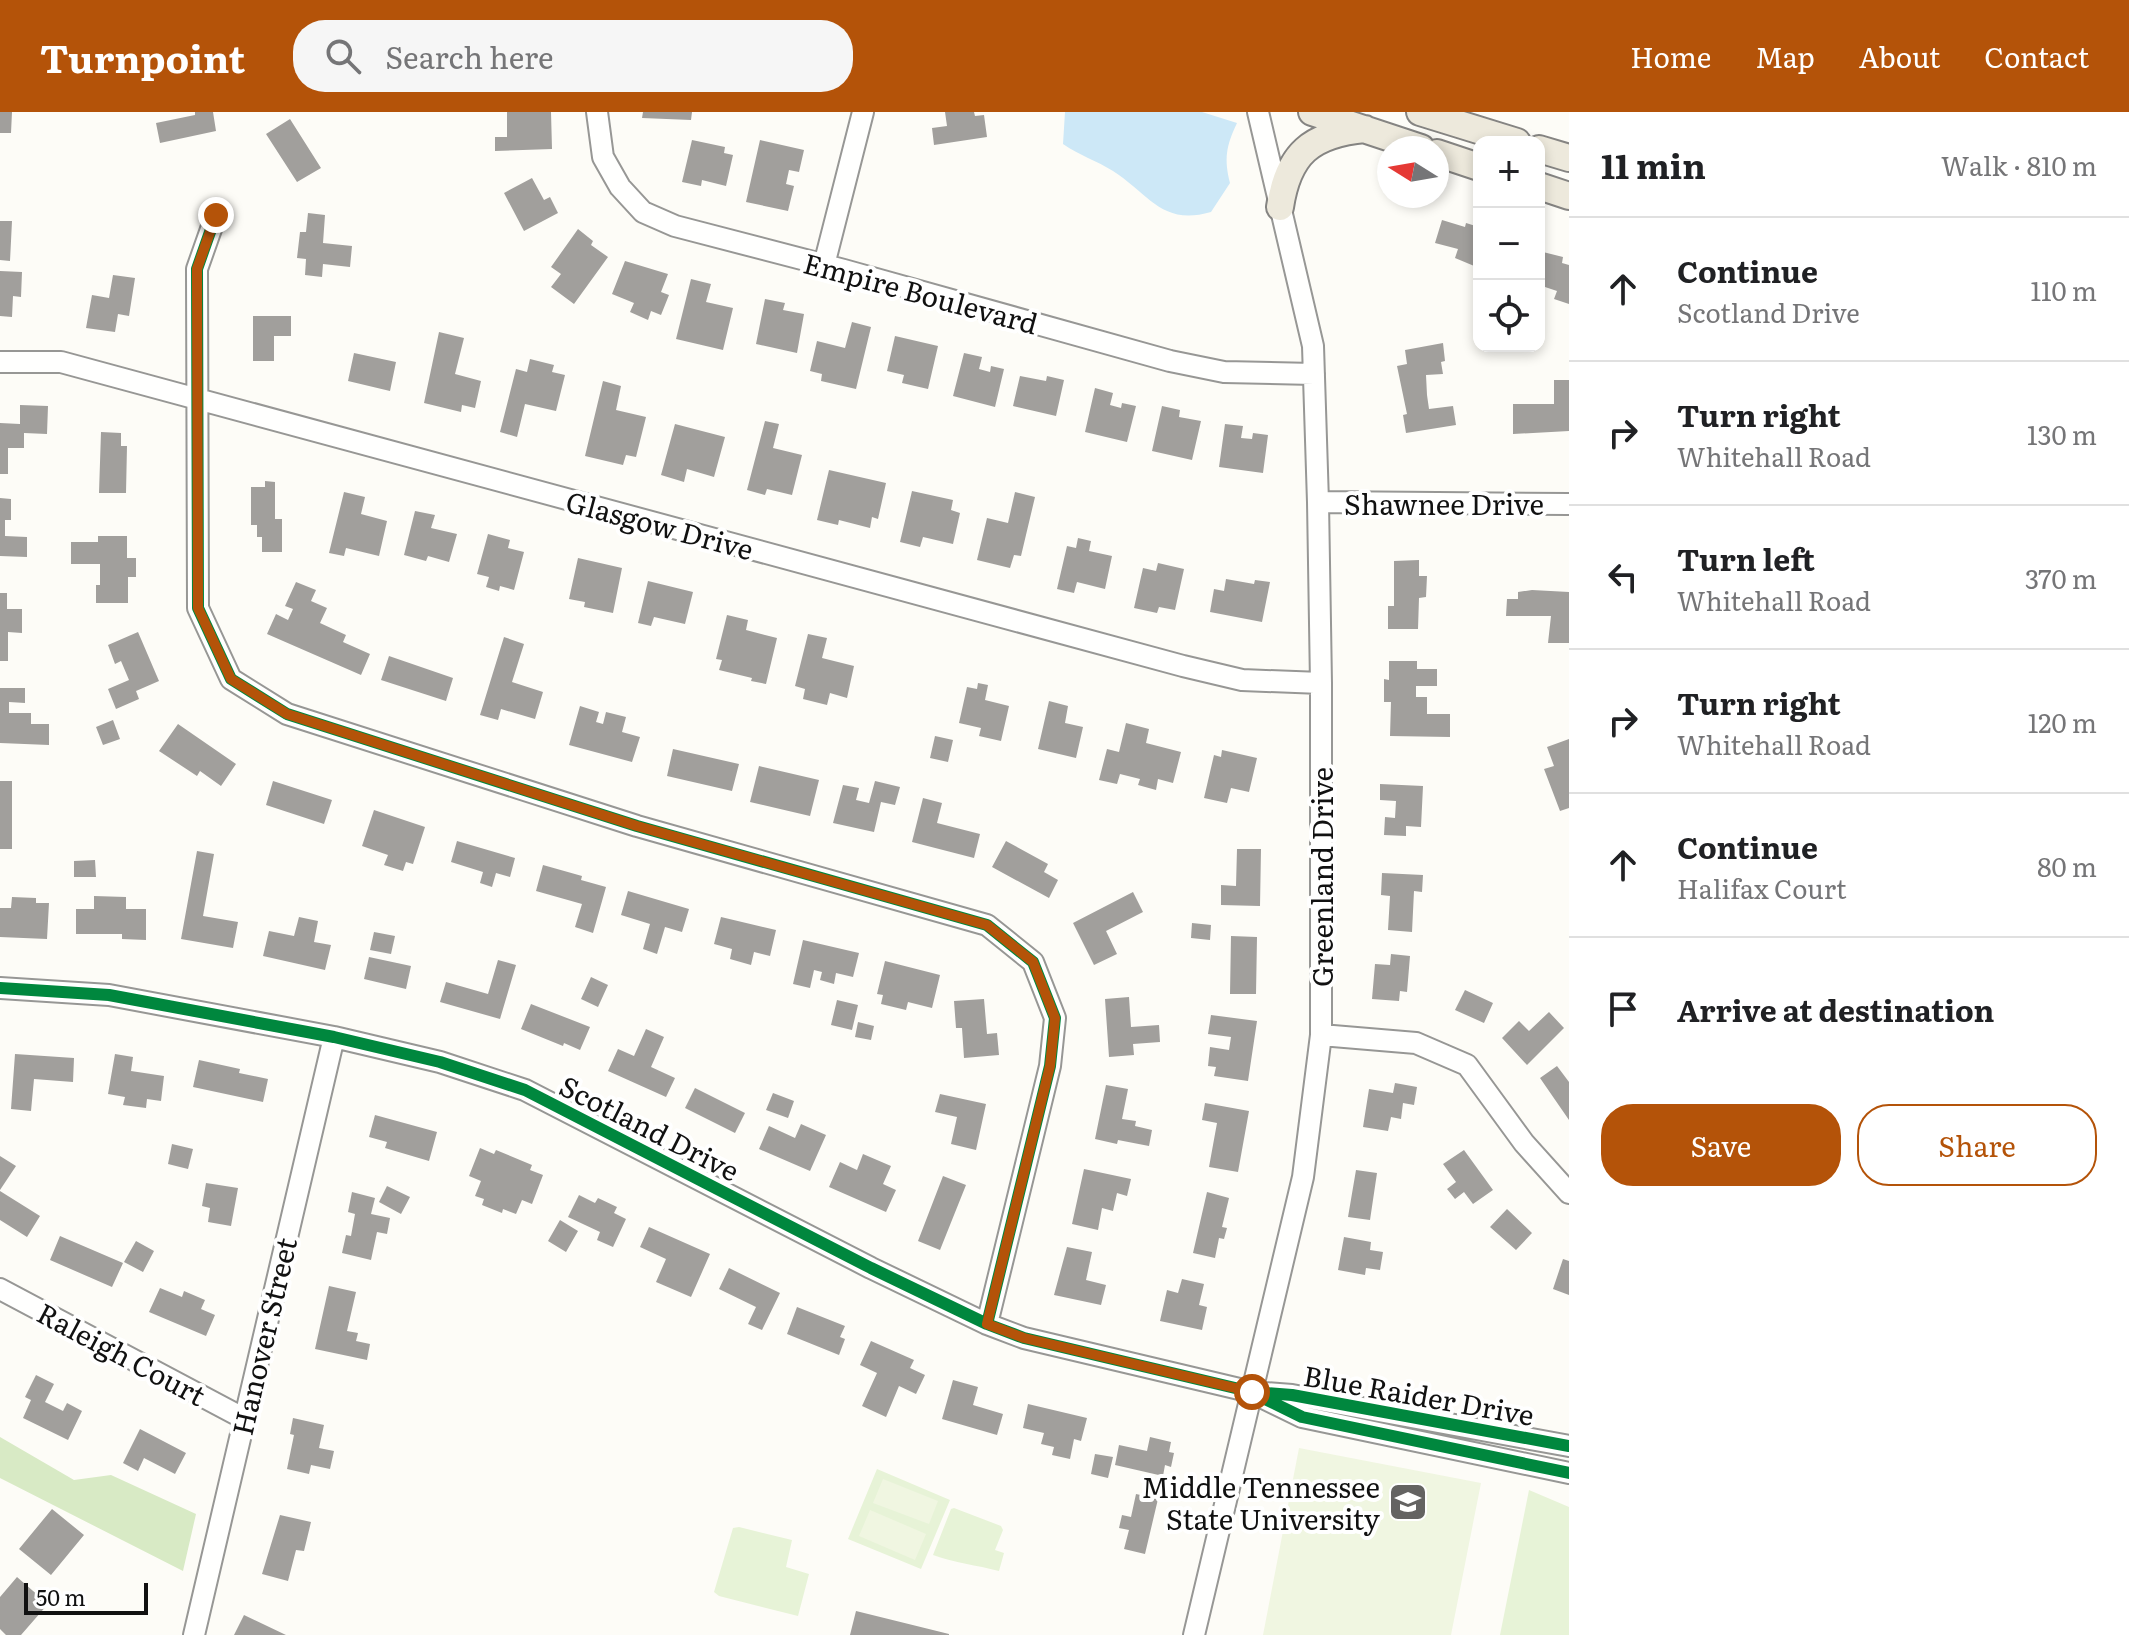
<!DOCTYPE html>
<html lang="en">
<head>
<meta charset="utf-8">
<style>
	:root { --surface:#fff; --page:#f6f6f6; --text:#202124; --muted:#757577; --line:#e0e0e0; --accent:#b45309 }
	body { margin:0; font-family:Literata,serif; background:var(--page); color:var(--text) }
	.controls { position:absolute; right:24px; top:24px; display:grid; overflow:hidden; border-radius:16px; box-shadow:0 4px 12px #0003 }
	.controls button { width:72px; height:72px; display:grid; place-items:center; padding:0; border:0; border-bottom:2px solid var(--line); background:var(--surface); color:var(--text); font:40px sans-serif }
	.compass { position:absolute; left:1377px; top:24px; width:72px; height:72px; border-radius:50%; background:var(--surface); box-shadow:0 4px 12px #0003; rotate:281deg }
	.scale { position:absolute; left:24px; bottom:20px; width:124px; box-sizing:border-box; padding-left:8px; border:4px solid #111; border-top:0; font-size:22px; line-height:28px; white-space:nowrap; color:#111; -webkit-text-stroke:6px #fff; paint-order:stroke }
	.stop { position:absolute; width:24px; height:24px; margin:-18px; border:6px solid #b45309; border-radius:50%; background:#fff }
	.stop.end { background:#b45309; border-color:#fff; box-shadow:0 2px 8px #0008 }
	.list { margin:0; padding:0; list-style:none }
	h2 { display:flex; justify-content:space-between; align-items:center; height:104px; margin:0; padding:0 32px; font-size:34px }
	h2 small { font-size:26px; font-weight:400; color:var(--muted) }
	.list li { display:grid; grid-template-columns:52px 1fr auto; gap:24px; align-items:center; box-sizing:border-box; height:144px; padding:0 32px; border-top:2px solid var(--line) }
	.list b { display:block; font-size:30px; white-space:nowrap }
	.list p { margin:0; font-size:26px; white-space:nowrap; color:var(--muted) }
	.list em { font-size:26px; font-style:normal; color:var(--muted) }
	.actions { display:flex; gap:16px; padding:24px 32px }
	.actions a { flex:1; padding:18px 0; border:2px solid var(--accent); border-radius:32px; text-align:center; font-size:28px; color:var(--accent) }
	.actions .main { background:var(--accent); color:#fff }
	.icon { flex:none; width:44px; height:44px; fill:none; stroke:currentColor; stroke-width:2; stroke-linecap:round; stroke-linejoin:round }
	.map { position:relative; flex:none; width:1569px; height:1523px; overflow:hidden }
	header { display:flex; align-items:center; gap:48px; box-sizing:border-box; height:112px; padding:0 40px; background:var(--accent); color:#fff }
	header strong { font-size:38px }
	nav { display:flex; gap:44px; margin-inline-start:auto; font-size:28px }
	.search { width:560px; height:72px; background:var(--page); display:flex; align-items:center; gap:20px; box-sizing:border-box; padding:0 28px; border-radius:32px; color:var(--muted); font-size:30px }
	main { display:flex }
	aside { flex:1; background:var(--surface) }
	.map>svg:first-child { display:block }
	.green { fill:#e7f3d7 }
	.forest { fill:#d8eac5 }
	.pitch { fill:#f0f6e1 }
	.water { fill:#cde8f7 }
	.building { fill:#a19f9c }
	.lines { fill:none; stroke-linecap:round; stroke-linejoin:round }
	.minor-casing { stroke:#979795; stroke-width:24 }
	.major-casing { stroke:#858482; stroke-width:30 }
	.minor { stroke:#fffffe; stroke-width:20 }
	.major { stroke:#ede9dc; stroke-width:26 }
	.cycleway-casing { stroke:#fff; stroke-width:17 }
	.cycleway { stroke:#00873e; stroke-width:12 }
	.route { stroke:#b45309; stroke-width:10 }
	.labels { text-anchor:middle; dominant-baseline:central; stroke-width:8; stroke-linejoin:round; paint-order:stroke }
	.street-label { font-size:28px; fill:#111; stroke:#fff }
	.poi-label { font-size:28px; fill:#111; stroke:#fff; text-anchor:end }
</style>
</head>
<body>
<header>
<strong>Turnpoint</strong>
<div class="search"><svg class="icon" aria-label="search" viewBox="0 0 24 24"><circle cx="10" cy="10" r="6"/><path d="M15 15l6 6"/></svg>Search here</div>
<nav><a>Home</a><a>Map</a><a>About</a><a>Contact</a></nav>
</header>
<main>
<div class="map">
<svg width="1569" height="1523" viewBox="0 0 1569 1523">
	<rect width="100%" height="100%" fill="#fdfcf7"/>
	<path class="green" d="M877,1357L950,1388L921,1457L848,1427Z
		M1529,1378L1569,1395V1523H1500Z
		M954,1396L1001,1414L1003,1418L995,1438L1004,1441L999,1459C976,1453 955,1451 933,1443L951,1397Z
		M739,1415L792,1428L786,1455L809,1462L798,1504L719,1484L714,1480L733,1416Z"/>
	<path class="forest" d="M0,1325L74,1368L111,1363L196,1402L183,1459L0,1366Z"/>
	<path class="pitch" d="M1299,1336L1481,1371L1451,1523H1263Z
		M883,1367L938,1389L929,1412L873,1391Z
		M870,1398L926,1422L915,1448L859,1424Z"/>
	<path class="water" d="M1065,0H1202L1237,11C1226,34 1224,47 1230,71L1211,100C1162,114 1150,83 1113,59C1097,49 1079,43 1063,32Z"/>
	<path class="building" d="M0,0H12L11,21H0Z
		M195,0H213L216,19L160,31L156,11L195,3Z
		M507,0H551L552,37L495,39V25H507Z
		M643,0H692L691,8L642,6Z
		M945,0H974L975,4L984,3L987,25L934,33L932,16L947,14Z
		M290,7L321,56L297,70L266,22Z
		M692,28L725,35L724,41L733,43L726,74L702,68L701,74L682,70Z
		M760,28L804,38L799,60L789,58L786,72L794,74L788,99L746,90Z
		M532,66L544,88L550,85L558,101L524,119L504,81Z
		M308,101L325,103L323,131L352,134L350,155L323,152L322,165L305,163L306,147L297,146L300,120H306Z
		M1442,108L1465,115L1466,111L1479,115V156L1455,146L1458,137L1435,131Z
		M0,109H12L10,149L0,148Z
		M578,117L593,129L591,133L608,145L574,192L551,175L561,162L551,155Z
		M1539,139L1563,145L1562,151L1569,153V192L1554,187L1557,179L1539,173Z
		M625,149L668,162L661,180L669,183L661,203L651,199L648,208L630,200L634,191L612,182Z
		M0,159L22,160L21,185L13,184L12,205L0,204Z
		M113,163L135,166L129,204L118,202L115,220L86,216L92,183L109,186Z
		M691,167L711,172L706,190L733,196L723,238L676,227Z
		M765,187L785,191L783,198L804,202L797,241L756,232Z
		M253,204H291V224H274V249H253Z
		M852,210L871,215L856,277L821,269L822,262L810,259L817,229L845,236Z
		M439,220L464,226L455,262L481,269L475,296L462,293L461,300L424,291Z
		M895,224L938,234L928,277L902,271L904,263L887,259Z
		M1443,231L1445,249L1441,250L1443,262L1426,263L1427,283L1429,297L1453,294L1456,313L1406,321L1403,303L1407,302L1397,254L1407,252L1405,238Z
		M354,241L396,250L390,279L348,269Z
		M964,241L982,245L979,257L990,260L991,254L1004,257L995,295L953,284Z
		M530,247L554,253L552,260L565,263L556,299L525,292L517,325L500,320L516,257L527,260Z
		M1020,264L1046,269L1047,264L1064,268L1056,304L1013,294Z
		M1554,268H1569V319L1513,322V292H1554Z
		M603,269L621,274L616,298L646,305L636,345L626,343L623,353L585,344Z
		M1095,276L1113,281L1110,293L1121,296L1122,291L1136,294L1127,330L1085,320Z
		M20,293L48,294L47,322L24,321V336H8V362H0V311L20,312Z
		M1162,294L1180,298L1179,305L1201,309L1192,348L1152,339Z
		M765,309L779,312L773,336L802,343L792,383L767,377L765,383L747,378Z
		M675,312L725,325L714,365L687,357L684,370L661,363Z
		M1225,312L1243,314L1241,326L1252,327L1253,321L1268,323L1263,361L1219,355Z
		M101,320L121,321V334H127L126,381H99Z
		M829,358L886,371L878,407L872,405L870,416L839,408L838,413L817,408Z
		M265,369L275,370V407H282V440H262V425H257V413H251V375H265Z
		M912,379L953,388L951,398L960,401L953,432L923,425L920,435L900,430Z
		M344,380L365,385L361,402L387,409L379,444L346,436L344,444L329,441Z
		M1015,380L1035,385L1021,444L1014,443L1010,456L977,448L987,406L1008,411Z
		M0,386L11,387V408H5V424L27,425V445L0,444Z
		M415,399L435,403L431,416L457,422L449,450L428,444L426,449L404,443Z
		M488,422L510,428L508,436L524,440L514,478L500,474L499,479L486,475L489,465L477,462Z
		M98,424H127V446H136V465H128V491H96V473H100V452H71V430H98Z
		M1078,426L1091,429L1089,439L1112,444L1105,477L1077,470L1074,481L1057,477L1067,434L1076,436Z
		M578,446L622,456L613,501L584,495L585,490L569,487Z
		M1419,448V464H1427L1426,485L1419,486L1418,517H1388V494H1394V449Z
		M1158,451L1184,457L1175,498L1159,495L1157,501L1134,496L1143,456L1156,459Z
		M1226,467L1254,472L1255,468L1270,470L1262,510L1210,500L1214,477L1224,479Z
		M648,469L693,480L685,512L654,505L651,514L638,511Z
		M296,470L316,478L311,489L327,496L320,511L346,523L343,530L370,542L361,563L267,522L276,502L288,508L293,497L285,494Z
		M1532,478L1569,480V531H1548L1551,504H1506L1507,487H1518V480Z
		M0,481H7V497H22V521L8,520V549H0Z
		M727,503L748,508L746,518L777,526L766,572L751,569L752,566L719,558L722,548L716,547Z
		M138,520L159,569L136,579L139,587L116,597L108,577L129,568L121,549L115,552L108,533Z
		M808,522L827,526L822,546L854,554L847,586L830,581L827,593L803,587L805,577L795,574Z
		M504,525L524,532L512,570L543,580L535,607L501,597L498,608L480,603Z
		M389,544L453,566L446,589L381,568Z
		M1389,549H1417V557H1437V574H1416V585H1427V602H1450V625L1390,624L1391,590H1384V567L1389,568Z
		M978,571L988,573L985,588L1009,594L1001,629L979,624L981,616L959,611L967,575L977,577Z
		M0,576H25V591L9,590V601H31V612H49V633L0,631Z
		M1049,589L1068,594L1065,611L1083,615L1076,646L1038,637Z
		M580,594L599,600L596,610L603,612L606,600L626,605L622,620L640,625L632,650L569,633Z
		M113,608L120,627L103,633L96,615Z
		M1126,611L1149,617L1146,631L1181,640L1173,671L1158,667L1156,678L1138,673L1140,667L1120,662L1117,672L1099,668L1107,637L1119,640Z
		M178,612L236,652L221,674L200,659L197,664L159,639Z
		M935,624L953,628L948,650L930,646Z
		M1569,627V696L1560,699L1544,657L1554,654L1547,635Z
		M673,637L739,652L732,679L667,664Z
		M1222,638L1257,646L1249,680L1231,676L1227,691L1204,686L1214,643L1221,645Z
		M759,654L819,668L810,704L750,690Z
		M0,669H12V737H0Z
		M273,669L332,688L324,712L266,693Z
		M875,669L900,675L895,693L881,690L874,720L833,711L843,673L859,676L856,688L869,691Z
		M1380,672L1423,674L1421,715L1406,714V724L1384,723L1385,705L1395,706L1396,689L1380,688Z
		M923,686L942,691L937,711L980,722L974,746L912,730Z
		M374,698L425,715L413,752L406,750L403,759L384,753L388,743L362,734Z
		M457,729L515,746L510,765L496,761L492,775L480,771L483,760L451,750Z
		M1006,729L1048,752L1044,760L1058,768L1049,786L992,755Z
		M1237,737H1261L1260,794L1221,793V773L1236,774Z
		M197,739L214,742L203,804L238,810L233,836L181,827Z
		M95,748L96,765H74V749Z
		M543,753L582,764L581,768L606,775L593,821L575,815L582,792L536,779Z
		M1382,761L1423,763L1422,780L1414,779L1412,820L1388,818L1390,784L1381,783Z
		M628,779L689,797L682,820L665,815L657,842L643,837L650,812L621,803Z
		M1133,780L1143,800L1106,819L1117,842L1094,853L1073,811Z
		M94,784L126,785V797H146V828L122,827V822H76V797H94Z
		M12,785L36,786V791H49L47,827L0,825V796H11Z
		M299,805L318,809L314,830L331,833L325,858L263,844L269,819L294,824Z
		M721,805L776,818L770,844L754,840L751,853L730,847L732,837L714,832Z
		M1192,811L1211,813L1210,828L1191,826Z
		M374,820L395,824L391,842L370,838Z
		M1231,824L1257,825L1256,882H1230Z
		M803,828L859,841L853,865L836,861L834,872L820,868L822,860L814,858L810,876L793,872Z
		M1391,842L1410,844L1407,880L1400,879L1399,889L1372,887L1375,852L1390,853Z
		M369,845L411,854L406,877L364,867Z
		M498,848L516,853L500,907L440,890L446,870L488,882Z
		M885,849L940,863L932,896L908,890L906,898L881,892L883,883L877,882Z
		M591,865L608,873L598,895L581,887Z
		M1465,878L1493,891L1484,911L1455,898Z
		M1129,885L1131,915L1159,913L1160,930L1133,932L1134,943L1109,945L1105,887Z
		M984,887L987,922L997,921L999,943L964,946L962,916H956L954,889Z
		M837,888L858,893L852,918L831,913Z
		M531,892L590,915L580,938L564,931L563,934L521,917Z
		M1549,900L1564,916L1527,953L1502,926L1519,909L1529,919Z
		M1211,903L1257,909L1248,969L1214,964L1216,955L1208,954L1210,935L1229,938L1231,925L1208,922Z
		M858,910L874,914L871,928L855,925Z
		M646,917L664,925L651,955L675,966L666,985L608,959L618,937L634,944Z
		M15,942L74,946L73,970L34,967L31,999L11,997Z
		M115,942L133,945L131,959L164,964L161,989L147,987L146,996L123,993L125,985L108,982Z
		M199,948L240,957L239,961L268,967L263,990L193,975Z
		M1557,954L1569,970V1008L1540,966Z
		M1395,971L1417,975L1414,993L1403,991L1401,1007L1391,1005L1388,1019L1363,1015L1369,977L1393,981Z
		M1106,973L1128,977L1122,1007L1136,1009L1135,1014L1152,1018L1149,1034L1118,1028L1117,1032L1095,1027Z
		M695,976L745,1001L735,1021L685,996Z
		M773,981L794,989L788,1006L766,998Z
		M940,982L986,992L976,1038L951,1032L957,1005L935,1000Z
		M1205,991L1249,999L1238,1060L1209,1055L1217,1011L1202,1008Z
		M375,1003L437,1020L429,1049L385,1036L387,1030L369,1025Z
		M801,1012L826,1023L810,1059L759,1037L769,1014L795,1026Z
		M172,1032L193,1037L188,1057L168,1052Z
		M480,1036L494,1042L496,1038L532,1053L530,1058L543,1063L532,1092L522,1088L516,1102L503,1097L502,1101L482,1093L484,1087L475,1084L481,1069L469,1064Z
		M1464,1038L1493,1078L1473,1092L1464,1080L1455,1087L1447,1077L1456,1070L1443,1052Z
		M863,1042L891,1054L883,1072L896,1078L886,1100L829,1075L840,1050L857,1058Z
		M0,1044L16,1054L0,1078Z
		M1084,1057L1131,1067L1127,1084L1117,1081L1113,1099L1102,1096L1098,1118L1072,1112Z
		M1356,1058L1377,1061L1370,1108L1348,1105Z
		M943,1064L966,1073L940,1138L918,1129Z
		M206,1071L238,1076L231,1114L208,1110L210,1096L202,1094Z
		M387,1074L410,1085L401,1102L379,1090Z
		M0,1079L40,1104L27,1125L0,1108Z
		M352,1080L375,1086L371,1102L390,1106L387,1122L377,1120L371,1148L342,1141L346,1123L351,1124L355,1102L348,1100Z
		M1207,1080L1229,1086L1222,1115L1227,1116L1224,1127L1219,1126L1215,1146L1193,1141Z
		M579,1083L595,1091L598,1086L617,1095L614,1101L626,1107L613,1135L597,1128L600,1120L568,1105Z
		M1507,1097L1532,1121L1516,1138L1490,1115Z
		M560,1108L578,1119L566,1140L548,1129Z
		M649,1115L710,1142L691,1185L656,1170L666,1147L640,1135Z
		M60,1124L123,1151L112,1175L50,1148Z
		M1344,1125L1371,1130L1370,1138L1383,1140L1380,1158L1366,1156L1365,1163L1338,1158Z
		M136,1129L154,1139L143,1160L124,1150Z
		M1067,1135L1092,1140L1086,1168L1106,1173L1101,1193L1054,1183Z
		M1563,1147L1569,1149V1183L1553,1177Z
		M729,1156L780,1181L762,1218L748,1212L756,1195L719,1177Z
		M1182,1167L1204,1172L1199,1193L1207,1195L1202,1218L1160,1209L1167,1178L1178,1181Z
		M329,1174L356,1180L347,1219L358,1221L356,1229L370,1232L367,1248L315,1237Z
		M160,1176L182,1185L184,1179L205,1188L201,1197L215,1203L206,1224L149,1200Z
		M797,1195L845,1214L840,1225L845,1227L839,1243L787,1222Z
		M871,1229L914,1248L910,1256L925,1263L916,1282L899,1274L886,1305L862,1294L877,1261L860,1253Z
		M36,1263L54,1272L45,1290L63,1299L67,1291L82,1299L68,1328L23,1306L31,1288L25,1285Z
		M953,1268L978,1275L973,1293L1003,1302L997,1323L942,1307Z
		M1028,1292L1087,1306L1081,1329L1074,1327L1070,1347L1052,1343L1054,1335L1041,1332L1044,1321L1023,1316Z
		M293,1306L324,1313L319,1336L334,1339L330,1357L311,1353L309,1362L287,1357L294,1323L290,1322Z
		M140,1317L186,1341L175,1362L144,1346L138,1359L123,1351Z
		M1150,1325L1171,1330L1169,1340L1174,1341L1171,1355L1165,1353L1163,1364L1115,1353L1119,1333L1147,1339Z
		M1095,1342L1113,1345L1108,1366L1091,1362Z
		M1136,1382L1158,1387L1145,1442L1124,1437L1129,1418L1119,1416L1122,1403L1131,1405Z
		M52,1397L84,1423L51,1463L19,1437Z
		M280,1403L311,1410L304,1439L296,1438L288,1469L262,1462Z
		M17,1465L48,1492L21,1523H6L0,1517V1485Z
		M856,1499L949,1522V1523H850Z
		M244,1503L286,1523H234Z"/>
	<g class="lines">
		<defs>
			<path id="minor" d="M597,0L603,45L620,75L643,100L675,114L844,158L1170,249L1224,260L1314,262
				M216,103L197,157L198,496L231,567L287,602L637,714L987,813L1033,850L1055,906L1050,954L987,1212
				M824,153L863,0
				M0,250H61L1183,554L1242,568L1321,571
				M1318,390L1569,392
				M0,876L109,883L334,925L440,950L525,978L871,1156L987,1212L1024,1226L1252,1280L1292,1283L1569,1334
				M1321,923L1416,931L1467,953L1524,1031L1569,1081
				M0,1177L243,1306
				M1259,1284L1302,1305L1569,1361
				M194,1523L334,925
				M1194,1523L1303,1065L1321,923V571L1318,390L1313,234L1258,0"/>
			<path id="major" d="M1312,0L1421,36
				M1420,0L1517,30
				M1539,37L1569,46
				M1437,41L1479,55
				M1539,74L1569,84
				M1280,95C1288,42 1311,22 1365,17"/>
		</defs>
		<use href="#minor" class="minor-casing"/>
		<use href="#major" class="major-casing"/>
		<use href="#minor" class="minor"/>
		<use href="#major" class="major"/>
		<defs>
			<path id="cycleway" d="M216,103L197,157L198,496L231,567L287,602L637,714L987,813L1033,850L1055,906L1050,954L987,1212
				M0,876L109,883L334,925L440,950L525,978L871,1156L987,1212L1024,1226L1252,1280L1292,1283L1569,1334
				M1259,1284L1302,1305L1569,1361"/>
		</defs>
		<use href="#cycleway" class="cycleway-casing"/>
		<use href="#cycleway" class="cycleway"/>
	</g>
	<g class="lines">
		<path class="route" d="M216,103L197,157L198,496L231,567L287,602L637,714L987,813L1033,850L1055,906L1050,954L987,1212L1024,1226L1252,1280"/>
	</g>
	<defs>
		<symbol id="university-square" viewBox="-11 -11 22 22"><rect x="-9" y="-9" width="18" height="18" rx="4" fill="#646362" stroke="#fff"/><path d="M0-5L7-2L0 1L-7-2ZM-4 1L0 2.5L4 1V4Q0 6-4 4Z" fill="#fff"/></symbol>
	</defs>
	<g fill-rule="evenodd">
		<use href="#university-square" x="1386" y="1368" width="44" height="44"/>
	</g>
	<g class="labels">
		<g class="street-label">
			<text transform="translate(921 180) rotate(15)">Empire Boulevard</text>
			<text x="1444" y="391">Shawnee Drive</text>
			<text transform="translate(660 412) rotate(15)">Glasgow Drive</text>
			<text transform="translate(1321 765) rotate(-90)">Greenland Drive</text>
			<text transform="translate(650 1015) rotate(27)">Scotland Drive</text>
			<text transform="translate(263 1224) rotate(-77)">Hanover Street</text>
			<text transform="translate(122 1241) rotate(28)">Raleigh Court</text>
			<text transform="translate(1419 1282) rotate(10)">Blue Raider Drive</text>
		</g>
		<g class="poi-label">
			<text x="1380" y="1374">Middle Tennessee<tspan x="1380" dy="32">State University</tspan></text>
		</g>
	</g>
</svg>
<div class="controls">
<button>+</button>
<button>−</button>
<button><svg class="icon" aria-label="locate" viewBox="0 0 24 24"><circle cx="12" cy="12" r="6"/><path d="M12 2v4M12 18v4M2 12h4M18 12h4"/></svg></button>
</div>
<svg class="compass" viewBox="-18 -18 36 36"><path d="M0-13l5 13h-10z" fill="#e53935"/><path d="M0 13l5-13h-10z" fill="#757577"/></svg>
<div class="scale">50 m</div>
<div class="stop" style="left:1252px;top:1280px"></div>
<div class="stop end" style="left:216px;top:103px"></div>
</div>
<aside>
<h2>11 min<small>Walk · 810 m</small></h2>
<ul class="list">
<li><svg class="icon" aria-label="ahead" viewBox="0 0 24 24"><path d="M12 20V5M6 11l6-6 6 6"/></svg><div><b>Continue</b><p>Scotland Drive</p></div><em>110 m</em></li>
<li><svg class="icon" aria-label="right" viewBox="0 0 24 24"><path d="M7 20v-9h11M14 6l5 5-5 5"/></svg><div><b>Turn right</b><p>Whitehall Road</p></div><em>130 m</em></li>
<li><svg class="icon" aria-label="left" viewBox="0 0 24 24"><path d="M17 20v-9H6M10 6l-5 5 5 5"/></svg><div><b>Turn left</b><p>Whitehall Road</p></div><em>370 m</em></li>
<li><svg class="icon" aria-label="right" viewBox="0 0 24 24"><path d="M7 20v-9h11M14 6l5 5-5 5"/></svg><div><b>Turn right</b><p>Whitehall Road</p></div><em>120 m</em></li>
<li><svg class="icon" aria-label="ahead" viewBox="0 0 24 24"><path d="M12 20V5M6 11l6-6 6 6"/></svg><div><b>Continue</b><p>Halifax Court</p></div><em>80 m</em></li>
<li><svg class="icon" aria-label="arrive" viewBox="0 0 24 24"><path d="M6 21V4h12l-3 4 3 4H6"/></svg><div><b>Arrive at destination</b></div></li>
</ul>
<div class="actions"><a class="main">Save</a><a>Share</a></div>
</aside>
</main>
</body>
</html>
